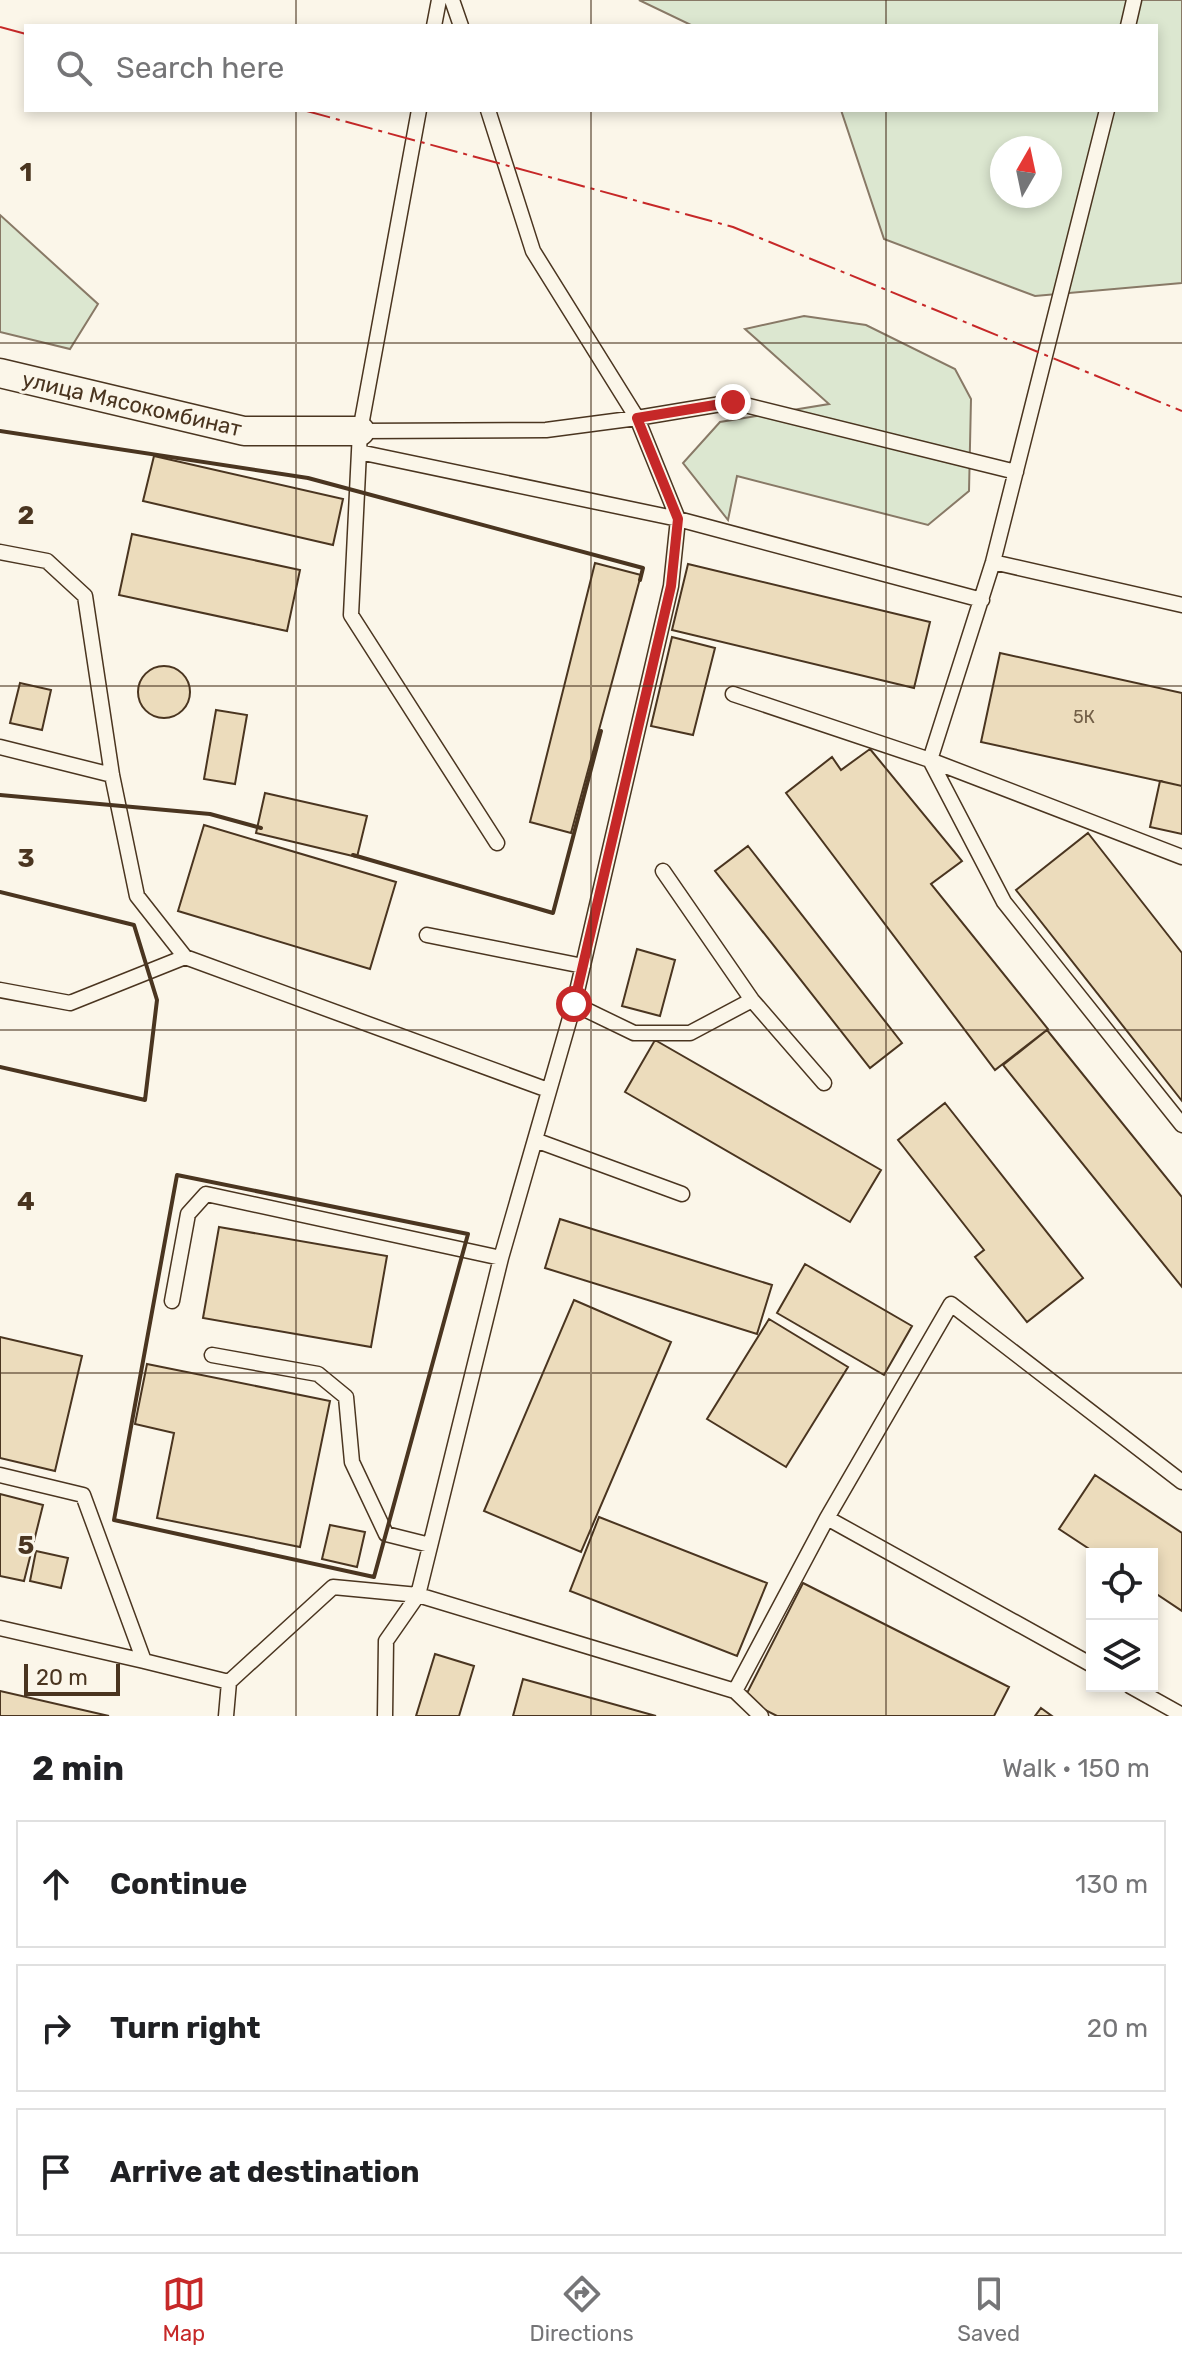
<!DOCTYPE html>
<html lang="en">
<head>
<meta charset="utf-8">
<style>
	:root { --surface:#fff; --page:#f6f6f6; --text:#202124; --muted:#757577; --line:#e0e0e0; --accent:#c62828 }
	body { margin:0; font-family:Rubik,sans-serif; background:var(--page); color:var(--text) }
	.controls { position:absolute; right:24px; bottom:24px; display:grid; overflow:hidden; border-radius:0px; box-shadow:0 4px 12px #0003 }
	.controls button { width:72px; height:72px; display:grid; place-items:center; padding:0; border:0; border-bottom:2px solid var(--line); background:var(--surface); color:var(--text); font:40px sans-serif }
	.compass { position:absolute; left:990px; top:136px; width:72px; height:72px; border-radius:50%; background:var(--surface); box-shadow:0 4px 12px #0003; rotate:9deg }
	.scale { position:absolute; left:24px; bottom:20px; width:96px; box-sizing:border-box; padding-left:8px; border:4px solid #4a3520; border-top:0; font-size:22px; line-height:28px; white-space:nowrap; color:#4a3520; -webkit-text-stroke:6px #fbf6e9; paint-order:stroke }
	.stop { position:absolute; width:24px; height:24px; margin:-18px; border:6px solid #c62828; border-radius:50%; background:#fff }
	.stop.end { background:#c62828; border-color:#fff; box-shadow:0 2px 8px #0008 }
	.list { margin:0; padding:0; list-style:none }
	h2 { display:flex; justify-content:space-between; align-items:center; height:104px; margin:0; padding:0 32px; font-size:34px }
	h2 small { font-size:26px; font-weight:400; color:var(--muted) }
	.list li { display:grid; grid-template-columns:52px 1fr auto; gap:24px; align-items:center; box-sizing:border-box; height:128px; margin:0 16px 16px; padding:0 16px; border:2px solid var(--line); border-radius:0px }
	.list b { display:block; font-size:30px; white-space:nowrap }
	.list em { font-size:26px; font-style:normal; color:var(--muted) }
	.icon { flex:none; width:44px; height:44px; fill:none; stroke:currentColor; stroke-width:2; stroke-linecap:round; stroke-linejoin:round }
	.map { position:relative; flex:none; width:1182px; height:1716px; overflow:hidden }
	.search { position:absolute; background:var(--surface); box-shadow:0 4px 12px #0003; left:24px; right:24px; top:24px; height:88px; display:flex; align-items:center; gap:20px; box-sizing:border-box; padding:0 28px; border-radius:0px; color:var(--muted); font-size:30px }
	.sheet { height:536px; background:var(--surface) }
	nav { display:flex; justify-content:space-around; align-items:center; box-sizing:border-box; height:112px; border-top:2px solid var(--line); background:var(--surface); font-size:22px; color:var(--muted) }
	nav a { display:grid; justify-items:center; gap:4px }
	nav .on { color:var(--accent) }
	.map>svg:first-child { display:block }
	.green { fill:#dce7d0; stroke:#887966; stroke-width:2; fill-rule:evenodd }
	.building { fill:#ecdcbc; stroke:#4a3520; stroke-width:2 }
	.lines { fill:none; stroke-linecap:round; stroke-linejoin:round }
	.service-casing { stroke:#4a3520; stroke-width:17 }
	.minor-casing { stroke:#4a3520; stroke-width:31 }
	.service { stroke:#fbf6e9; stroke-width:14 }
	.minor { stroke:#fbf6e9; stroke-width:28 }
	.wall { stroke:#4a3520; stroke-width:4 }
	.power { stroke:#c62828; stroke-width:2; stroke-dasharray:28 6 4 6; stroke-linecap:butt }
	.route { stroke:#c62828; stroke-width:10 }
	.grid { fill:none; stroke:#4a3520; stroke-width:2; stroke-opacity:0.55 }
	.labels { text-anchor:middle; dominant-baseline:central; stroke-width:6; stroke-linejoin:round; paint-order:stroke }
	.number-label { font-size:18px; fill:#725f47 }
	.street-label { font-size:22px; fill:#4a3520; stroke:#fbf6e9 }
	.grid-label { font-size:26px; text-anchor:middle; font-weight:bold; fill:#4a3520; stroke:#fbf6e9; stroke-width:6; stroke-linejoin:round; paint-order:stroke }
</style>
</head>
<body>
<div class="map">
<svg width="1182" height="1716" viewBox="0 0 1182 1716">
	<rect width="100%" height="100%" fill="#fbf6e9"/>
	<path class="green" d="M639,0H1182V283L1035,296L884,239L841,110H1156V26H693ZM1002,148H1050V196H1002Z
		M0,215L98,304L70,349L0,332Z
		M804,316L866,325L955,369L971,399L969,491L928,525L737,476L728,520L683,463L720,422L829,404L745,329Z"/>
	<path class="building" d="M154,456L343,499L333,545L143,501Z
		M132,534L300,570L287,631L119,595Z
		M595,563L641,575L571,833L530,822Z
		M688,564L930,622L914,688L672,630Z
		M672,637L715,648L693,735L651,726Z
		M1000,653L1182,693V786L981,742Z
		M138 692a26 26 0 1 1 52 0a26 26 0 1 1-52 0Z
		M20,683L51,690L42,730L10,723Z
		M216,710L247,715L235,784L204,779Z
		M870,749L962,861L931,884L1048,1029L995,1070L786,793L832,757L841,770Z
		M1160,781L1182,786V834L1150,827Z
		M265,793L367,816L357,857L256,833Z
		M204,825L396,882L370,969L178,911Z
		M1088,833L1182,953V1101L1016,890Z
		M748,846L902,1043L870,1068L715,871Z
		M637,949L675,960L660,1016L622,1006Z
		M1047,1030L1182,1197V1287L1003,1065Z
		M655,1040L881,1170L850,1222L625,1092Z
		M945,1103L1083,1278L1027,1322L975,1257L984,1250L898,1140Z
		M560,1219L772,1285L757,1334L545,1268Z
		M219,1227L387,1256L371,1347L203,1318Z
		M805,1264L912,1326L884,1375L777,1313Z
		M574,1300L671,1342L581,1552L484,1511Z
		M769,1319L848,1367L786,1467L707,1419Z
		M0,1337L82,1356L55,1471L0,1458Z
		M147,1364L330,1401L300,1547L157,1518L174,1433L135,1424Z
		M1095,1475L1182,1533V1611L1152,1591V1554H1097L1059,1529Z
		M0,1494L43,1505L24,1581L0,1576Z
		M599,1517L767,1583L737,1656L570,1591Z
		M330,1525L365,1532L357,1567L322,1559Z
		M36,1551L68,1558L61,1588L30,1581Z
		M803,1583L1009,1687L994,1716H777L744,1699Z
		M435,1654L474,1666L459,1716H416Z
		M523,1679L656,1716H513Z
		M0,1691L109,1716H0Z
		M1041,1708L1052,1716H1035Z"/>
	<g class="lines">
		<defs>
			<path id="service" d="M452,0L461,26
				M434,26L439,0
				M1128,26L1134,0
				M419,110L360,431L351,615L497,843
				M488,110L533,251L637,418L678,519L671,586L574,1004L501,1258L418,1595L735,1691L761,1716
				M1107,110L993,562L930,760L1182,857
				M360,431L546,430L637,418L733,402L1016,472
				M359,452L678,519L982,600
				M0,552L47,561L85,596L112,775L137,896L185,957L548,1090
				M993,562L1182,605
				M733,694L930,760L1004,902L1182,1125
				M0,747L112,775
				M663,871L752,1000L824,1083
				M427,935L583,966
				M0,990L70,1003L185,957
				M574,1004L634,1033H690L752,1000
				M535,1140L682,1194
				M172,1301L188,1214L206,1194L501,1258
				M212,1355L318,1374L346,1397L352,1462L386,1534L430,1545
				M0,1475L83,1495L144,1661L229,1682L226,1716
				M827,1518L951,1304L1182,1482
				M0,1628L144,1661
				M229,1682L333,1587L418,1595L386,1641L385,1716
				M1130,1686L1182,1715
				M735,1691L827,1518L1092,1665"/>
			<path id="minor" d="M0,373L244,431H360"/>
		</defs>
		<use href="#service" class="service-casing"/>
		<use href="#minor" class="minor-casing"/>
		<use href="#service" class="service"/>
		<use href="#minor" class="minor"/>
		<path class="wall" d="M0,431L308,478L643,568L640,580
			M0,795L210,814L261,828
			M353,855L553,913L601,731
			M0,892L134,925L157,1000L145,1100L0,1067
			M177,1175L468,1234L374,1577L114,1520Z"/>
		<path class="power" d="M0,27L26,34
			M303,110L733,227L1182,411"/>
	</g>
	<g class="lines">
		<path class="route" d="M574,1004L671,586L678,519L637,418L733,402"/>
	</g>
	<path class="grid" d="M296,0V26M591,0V26M886,0V26M296,110V1716M591,110V1716M886,110V1716M0,343H1182M0,686H1182M0,1030H1182M0,1373H1182"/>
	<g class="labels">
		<g class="number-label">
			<text x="1084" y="717">5К</text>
		</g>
		<g class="street-label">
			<text transform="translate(132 404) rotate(13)">улица Мясокомбинат</text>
		</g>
	</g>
	<g class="grid-label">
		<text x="26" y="181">1</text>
		<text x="26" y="524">2</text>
		<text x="26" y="867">3</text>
		<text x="26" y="1210">4</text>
		<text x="26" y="1554">5</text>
	</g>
</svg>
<div class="controls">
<button><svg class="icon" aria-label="locate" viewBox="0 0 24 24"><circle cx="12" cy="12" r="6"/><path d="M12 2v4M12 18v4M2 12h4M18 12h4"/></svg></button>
<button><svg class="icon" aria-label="layers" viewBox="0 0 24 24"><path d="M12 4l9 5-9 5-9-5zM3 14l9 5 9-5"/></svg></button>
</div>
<svg class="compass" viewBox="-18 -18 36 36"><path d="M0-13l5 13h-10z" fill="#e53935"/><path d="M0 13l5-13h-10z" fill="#757577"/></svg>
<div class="scale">20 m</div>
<div class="stop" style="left:574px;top:1004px"></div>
<div class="stop end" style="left:733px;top:402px"></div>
<div class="search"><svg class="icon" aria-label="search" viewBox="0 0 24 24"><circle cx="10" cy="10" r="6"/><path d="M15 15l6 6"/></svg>Search here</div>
</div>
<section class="sheet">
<h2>2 min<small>Walk · 150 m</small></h2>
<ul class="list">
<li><svg class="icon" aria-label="ahead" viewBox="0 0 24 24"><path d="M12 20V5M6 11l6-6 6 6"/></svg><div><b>Continue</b></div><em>130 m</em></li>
<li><svg class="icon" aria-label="right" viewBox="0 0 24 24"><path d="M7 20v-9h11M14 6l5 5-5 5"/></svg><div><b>Turn right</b></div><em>20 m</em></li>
<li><svg class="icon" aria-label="arrive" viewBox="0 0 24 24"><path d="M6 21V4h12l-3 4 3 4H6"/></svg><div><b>Arrive at destination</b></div></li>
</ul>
</section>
<nav>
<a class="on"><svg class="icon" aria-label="map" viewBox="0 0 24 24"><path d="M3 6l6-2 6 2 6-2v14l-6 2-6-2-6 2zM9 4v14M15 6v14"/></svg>Map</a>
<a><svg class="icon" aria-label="directions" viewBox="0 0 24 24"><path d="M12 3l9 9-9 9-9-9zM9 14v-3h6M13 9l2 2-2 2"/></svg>Directions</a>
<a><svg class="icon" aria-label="saved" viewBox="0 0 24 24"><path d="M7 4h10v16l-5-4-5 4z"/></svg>Saved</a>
</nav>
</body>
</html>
